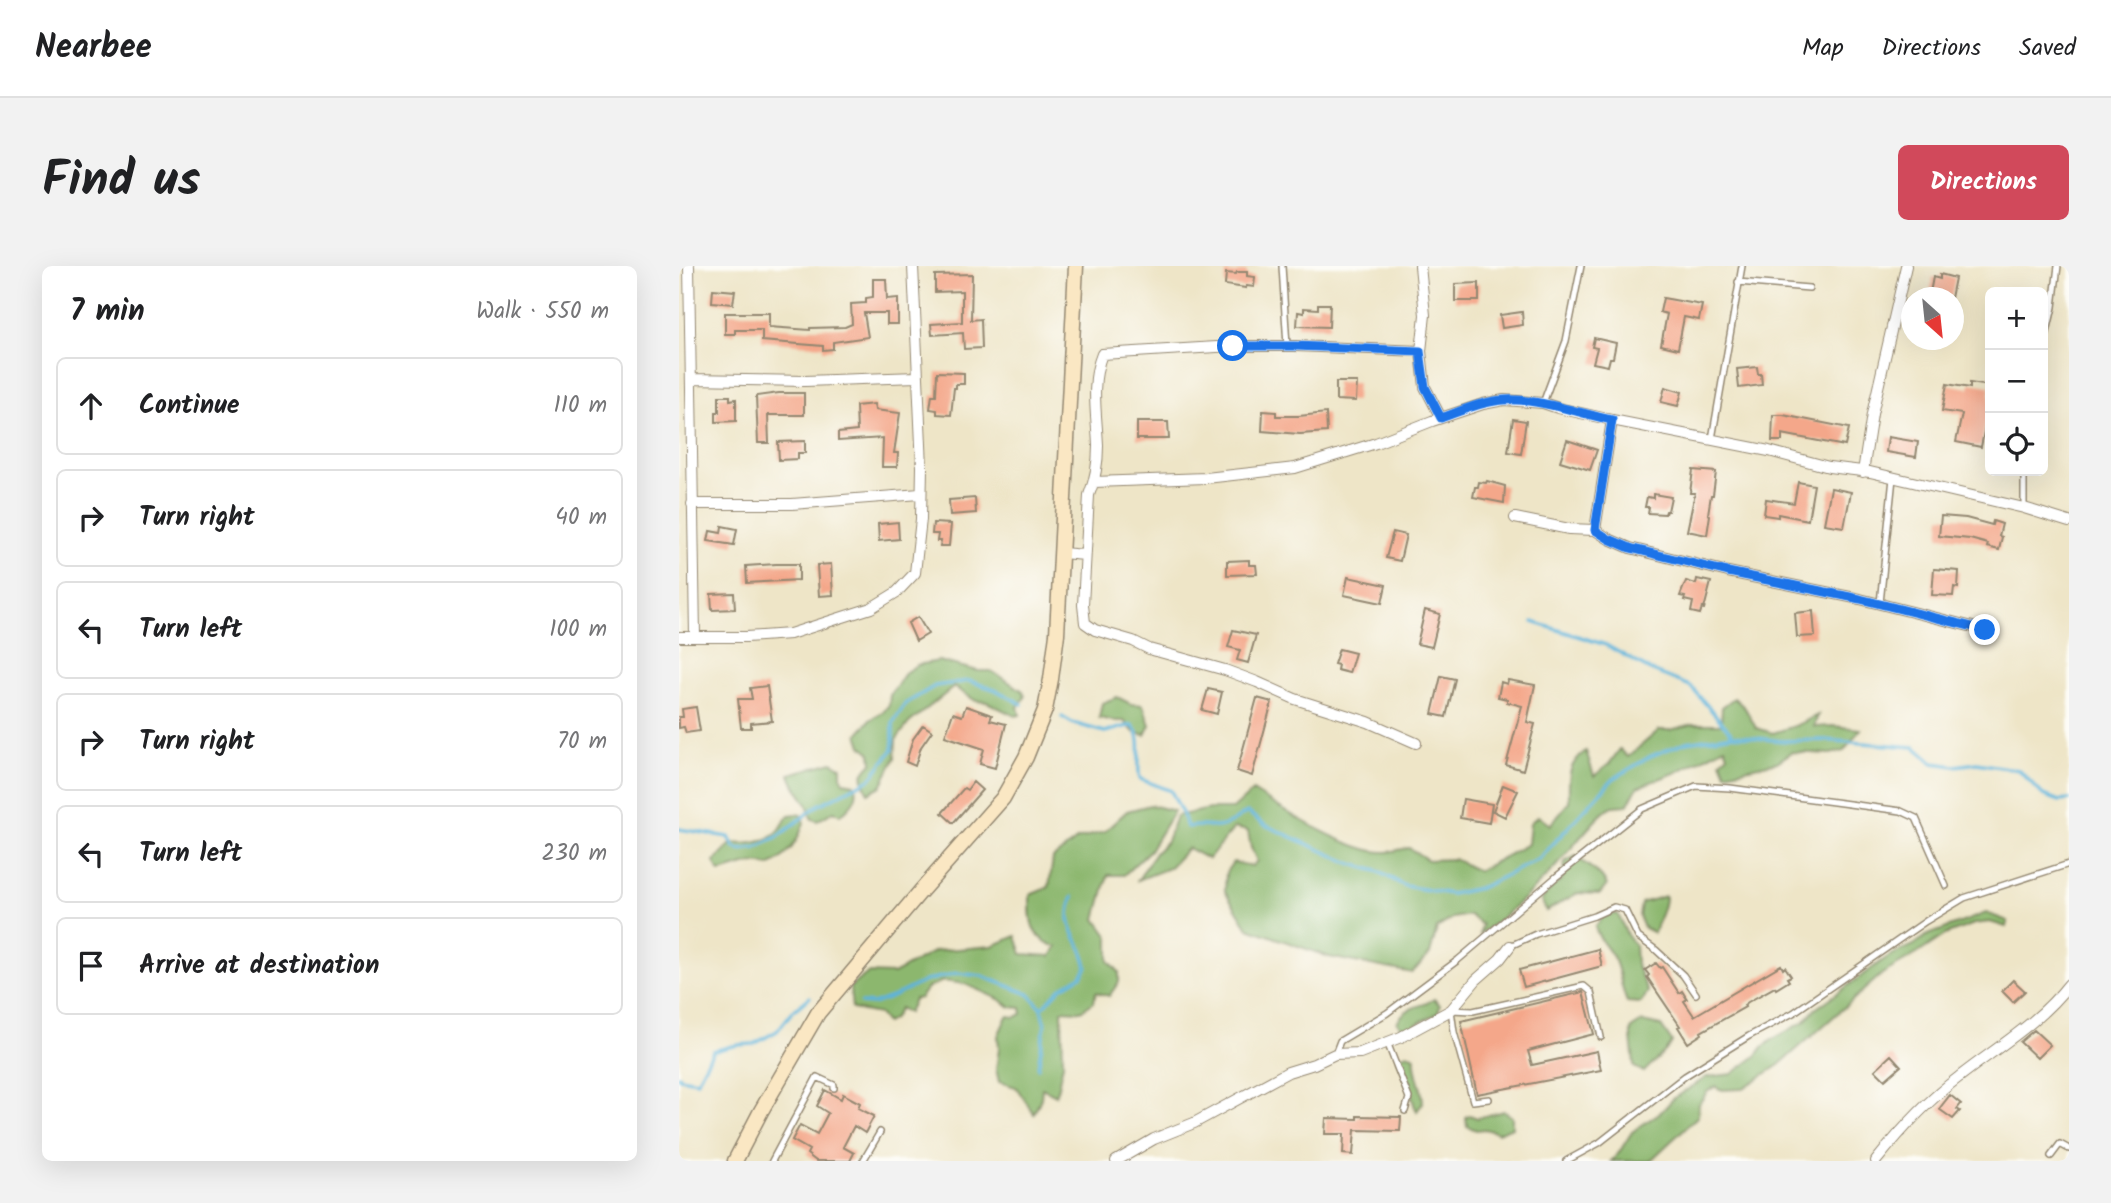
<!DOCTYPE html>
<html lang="en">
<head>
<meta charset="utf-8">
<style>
	:root { --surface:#fff; --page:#f2f2f2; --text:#202124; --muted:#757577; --line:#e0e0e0; --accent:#d1495b }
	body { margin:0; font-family:Kalam,sans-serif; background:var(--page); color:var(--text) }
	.controls { position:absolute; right:21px; top:21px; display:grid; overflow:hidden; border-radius:10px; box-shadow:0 7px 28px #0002 }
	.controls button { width:63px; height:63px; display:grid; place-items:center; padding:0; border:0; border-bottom:2px solid var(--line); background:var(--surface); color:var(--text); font:35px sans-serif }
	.compass { position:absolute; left:1222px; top:21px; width:63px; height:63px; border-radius:50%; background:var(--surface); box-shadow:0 7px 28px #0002; rotate:153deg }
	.stop { position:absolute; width:21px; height:21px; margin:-16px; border:5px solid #1a73e8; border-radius:50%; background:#fff }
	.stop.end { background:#1a73e8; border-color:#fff; box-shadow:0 2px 7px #0008 }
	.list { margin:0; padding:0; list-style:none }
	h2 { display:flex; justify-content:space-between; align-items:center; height:91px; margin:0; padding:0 28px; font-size:30px }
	h2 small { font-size:23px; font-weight:400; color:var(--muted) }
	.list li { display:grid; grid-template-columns:46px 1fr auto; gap:21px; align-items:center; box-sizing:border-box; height:98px; margin:0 14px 14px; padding:0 14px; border:2px solid var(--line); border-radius:10px }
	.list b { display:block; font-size:26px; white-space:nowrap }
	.list em { font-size:23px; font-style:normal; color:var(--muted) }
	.icon { flex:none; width:38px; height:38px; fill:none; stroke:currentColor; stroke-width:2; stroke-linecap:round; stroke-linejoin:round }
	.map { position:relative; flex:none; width:1390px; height:895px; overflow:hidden; border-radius:10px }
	header { display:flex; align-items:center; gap:42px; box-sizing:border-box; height:98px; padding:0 35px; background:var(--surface); border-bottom:2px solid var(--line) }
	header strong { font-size:33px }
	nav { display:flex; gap:38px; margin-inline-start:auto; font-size:24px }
	.intro { display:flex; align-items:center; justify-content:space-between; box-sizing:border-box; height:168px; padding:0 42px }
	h1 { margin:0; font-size:49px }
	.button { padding:18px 32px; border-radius:10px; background:var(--accent); color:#fff; font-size:24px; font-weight:700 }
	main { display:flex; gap:42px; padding:0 42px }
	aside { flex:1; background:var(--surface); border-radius:10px; box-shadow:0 7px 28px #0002 }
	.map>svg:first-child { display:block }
	.forest { fill:#8cb76e; stroke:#647046; stroke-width:2 }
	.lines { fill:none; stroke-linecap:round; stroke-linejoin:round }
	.stream { stroke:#5db4da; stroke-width:3.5 }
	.building { fill:#f4a78a }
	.service-casing { stroke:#948872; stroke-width:8 }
	.minor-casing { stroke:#948872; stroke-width:12 }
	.secondary-casing { stroke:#948872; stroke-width:17 }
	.service { stroke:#fff; stroke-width:5 }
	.minor { stroke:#fff; stroke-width:10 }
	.secondary { stroke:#fae7c3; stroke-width:14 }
	.route { stroke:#1a73e8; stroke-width:9 }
</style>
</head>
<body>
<header>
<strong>Nearbee</strong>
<nav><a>Map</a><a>Directions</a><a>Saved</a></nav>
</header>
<div class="intro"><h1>Find us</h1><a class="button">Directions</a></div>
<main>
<aside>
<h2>7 min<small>Walk · 550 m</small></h2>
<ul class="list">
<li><svg class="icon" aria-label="ahead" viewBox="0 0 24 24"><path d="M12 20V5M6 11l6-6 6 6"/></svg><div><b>Continue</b></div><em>110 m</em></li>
<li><svg class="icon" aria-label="right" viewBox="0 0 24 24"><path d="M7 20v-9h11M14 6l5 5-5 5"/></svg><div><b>Turn right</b></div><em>40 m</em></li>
<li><svg class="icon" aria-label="left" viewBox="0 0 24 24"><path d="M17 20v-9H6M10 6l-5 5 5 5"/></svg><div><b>Turn left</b></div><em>100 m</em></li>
<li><svg class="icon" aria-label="right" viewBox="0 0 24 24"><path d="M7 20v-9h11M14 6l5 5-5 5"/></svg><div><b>Turn right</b></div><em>70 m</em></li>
<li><svg class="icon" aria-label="left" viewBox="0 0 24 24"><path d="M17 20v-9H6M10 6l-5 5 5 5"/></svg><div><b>Turn left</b></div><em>230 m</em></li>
<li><svg class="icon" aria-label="arrive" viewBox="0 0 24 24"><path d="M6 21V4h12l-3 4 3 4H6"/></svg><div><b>Arrive at destination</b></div></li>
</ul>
</aside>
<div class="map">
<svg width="1390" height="895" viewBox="0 0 1390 895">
	<rect width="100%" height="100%" fill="#fdfcf7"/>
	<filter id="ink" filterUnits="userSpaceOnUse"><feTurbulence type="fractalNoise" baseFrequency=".0143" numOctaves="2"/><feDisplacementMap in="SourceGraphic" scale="14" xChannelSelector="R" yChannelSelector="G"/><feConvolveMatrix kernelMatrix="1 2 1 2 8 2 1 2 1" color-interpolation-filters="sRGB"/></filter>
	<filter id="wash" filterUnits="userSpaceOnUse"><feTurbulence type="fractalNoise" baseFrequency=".00686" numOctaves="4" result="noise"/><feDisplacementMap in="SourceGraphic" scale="28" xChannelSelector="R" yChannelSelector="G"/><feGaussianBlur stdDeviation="1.57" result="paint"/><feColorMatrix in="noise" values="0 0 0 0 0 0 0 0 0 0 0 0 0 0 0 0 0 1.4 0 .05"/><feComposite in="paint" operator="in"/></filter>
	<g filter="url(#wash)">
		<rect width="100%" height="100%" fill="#eee5c7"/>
		<path class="forest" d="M260,395L299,405H312L344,425L346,431L339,441L341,449L336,450L308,436L297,435L275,421L230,457L217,474L216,492L202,520L189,527C182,511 180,510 193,497L192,487L183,480L179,468L191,454L204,446L210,439L211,429L227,406L238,399Z
			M438,431L452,438L464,439L471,459L466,469L455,466L445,455H435L420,452L423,437Z
			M1055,432L1066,442L1077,462L1094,467L1116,460L1139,449L1135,461L1154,460L1182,463L1165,485L1151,488L1113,486L1098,496L1047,507L1042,495L1049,489L1046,481L998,506L959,521L948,539C944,540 936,539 932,541C918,548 891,585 879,598C855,624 830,648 801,668L803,659L790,649L774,652L758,662L751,688L733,707L650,691L569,662L546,625L547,606L554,596L573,600L578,595L572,582L569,565L555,562L529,593L509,582L490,602L459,614L476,587L488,575L497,550L531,543H554L574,525C604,544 674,588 708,586C715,585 723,583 730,582L749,594L775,593L799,605L849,578L851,557L859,550L871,559L890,536C890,513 887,499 907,485L915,510L930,498L941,483L949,491L980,464H991L1014,458H1042L1043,441Z
			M153,496L162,501V510L165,516L175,518C183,529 171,542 161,549L155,545L138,555L132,552C130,533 116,527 111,508Z
			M471,539L495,545L471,584L445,609H429L417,653L430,671V695L440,706V716L430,730L417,726L415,736L402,745L383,744L384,798L377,829L363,822L362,832L355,848L337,821L320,816L317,803L320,783L319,770L328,750L337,751L343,748L342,742L331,741L322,734L286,718L264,715L248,722L241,732L235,733L229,747L221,742L215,752L207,757L200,748L173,743L171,721L189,707L214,708L256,685L313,680L337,670L343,688L372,690L378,681C350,671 351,655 351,629L370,621L374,592L399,573L425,566L448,545Z
			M117,548L122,549L125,557C118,577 109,591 90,600C69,593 60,603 40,606L35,596L53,577C69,579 90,577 101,563C104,559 106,553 110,549Z
			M897,590C910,603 918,602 928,619L921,628L899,627L867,645L862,634L874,621L883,614L886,596Z
			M986,630C986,645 979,652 975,667L965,662L960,650L962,637Z
			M1307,647L1329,655L1327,661L1311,656L1295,658L1266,669L1238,688L1203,708L1100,799L1063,823L1040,824L1037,820L1028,826L1020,838L1019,850L971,895H932L939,888L953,866L983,845L994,833L1028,811L1053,808L1077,790L1084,781L1094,773L1126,755L1135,744L1210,690L1235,679L1247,670Z
			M926,648H939L948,669L956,679L957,698L969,726L962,737L948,736C941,721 942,705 934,691C927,679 920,675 916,661Z
			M755,733L761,739L759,747L731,761L723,762L718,756C729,738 740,743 755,733Z
			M963,756L982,760L993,776C988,786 973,797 965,806L955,801C955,788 951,776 952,763Z
			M728,787L736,791C734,807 744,820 744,837L738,845C732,836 733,824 729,815C726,806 721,801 719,792Z
			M825,845L833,851V861L819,867L806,863L797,864L788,860L787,851L791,849L798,852Z"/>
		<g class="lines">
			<path class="stream" d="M854,356L927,379L971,404L1011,420L1054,469
				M383,451L393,457L426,466L453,459C467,475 456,494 461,513L492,525L504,549L508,561C519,559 526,560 537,561C548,561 559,552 568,546L586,559L673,598L698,605L726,620L772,628L801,622L860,593L934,513L972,490L1007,476L1054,469L1102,475L1144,474L1236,481L1254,497L1276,500L1298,497L1340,504L1364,529L1381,535L1390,534
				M0,563L50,571L55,581L60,584L77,582L100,570L138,540L191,513L214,483V457L226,438L256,420L290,415L315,423L343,438
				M182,737L194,738L213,731L246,715L278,707L303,710L350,728L362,742L366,758L359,802
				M363,742L382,722L402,710L408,701C403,670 381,664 394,631
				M0,810L1,812L18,815L34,785L58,779L75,778L98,765L114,745L131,731"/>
		</g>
		<g id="blocks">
			<path class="building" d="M558,6H568V10L576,11L575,21L567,20V22L546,19L547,7L557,8Z
				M293,8L292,54L302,53L303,82L285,83L284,67L253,69L252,58L283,56V25L256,26V9Z
				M1261,8L1276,12L1272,32L1260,30V32H1250L1254,11L1261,13Z
				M194,13H207L208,33L219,32V58H208V47H185L189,71L154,76V83L144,84V80L83,75V64H56V68H46V47H90V61L131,64V62L166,61L173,58L172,38L187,37V32L194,31Z
				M800,17V35H776V18Z
				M34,23L56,25L54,38L33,36Z
				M984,32L1023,39L1020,54L1005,51L999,83L982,79L988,48L981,46Z
				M639,38H651L650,61L618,60L619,46L625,47V42L639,43Z
				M843,46L844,59L823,62L821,49Z
				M915,72L937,77L934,92H931L929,100L914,97L918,82L913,81Z
				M1078,101L1079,108H1082L1083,119L1060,122L1058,103Z
				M258,106L285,107V118H277V122H275L272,149L258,148V144L251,143L253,129H257Z
				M657,116H678L677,135L657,134Z
				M1291,117L1311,120V151H1308L1302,181L1277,176L1283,148L1263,145L1268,118L1291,122Z
				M986,121L1003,126L999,140L982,136Z
				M100,127H125V149H89L90,177H79L77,130Z
				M40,130H51V134L57,133V155L37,156V146H40Z
				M195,138L196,144L221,147L215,187H219L218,201H203L204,172L159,175V167L178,165L177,140Z
				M584,145L597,146V150H620L647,147L648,166L621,168L583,165Z
				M1094,149H1104L1170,162L1166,180L1103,168V175H1093Z
				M834,153L847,155L842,188L829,186Z
				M458,156H489L490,173H458Z
				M1209,171L1239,176L1237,191L1207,186Z
				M888,174L918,184L911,204L881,195Z
				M126,175V187H119V193L100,194L99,176Z
				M1014,204L1037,206L1034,229H1032L1029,248L1031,249L1028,269L1008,265L1016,227H1011Z
				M808,215L826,220L825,237L794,231L796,221H799L800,216L807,217Z
				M1119,216L1135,219L1129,254L1099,248V251L1085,249L1087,233L1115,237Z
				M1152,222L1172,226L1165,261L1145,258Z
				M974,228L992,231L989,245H987L986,248L969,247L970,241H966L968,231L974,232Z
				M296,232L297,247L271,249L270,234Z
				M1262,250L1287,252L1313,259L1314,255L1323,258L1320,270L1323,271L1320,284L1308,281L1309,278L1291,273L1260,270Z
				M219,256L220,273L200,275L199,258Z
				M254,257L272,258L270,280H261L262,275H258L259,268H253Z
				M43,260L58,263L55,279L29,275L31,265L42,267Z
				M714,266L727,269L721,295L707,292Z
				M570,294V299H577L578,308L548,309V295Z
				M97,298H120V314L68,317L67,300Z
				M152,298L154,329L140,330L138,299Z
				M1255,303L1280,305L1279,322L1275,321L1274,330L1253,329Z
				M669,311L707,319L703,337L665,329Z
				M1018,313L1032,316L1025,343L1023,342L1021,348L1012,346L1014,336L1005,334L1006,331L1001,330L1007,315L1017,318Z
				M55,327L56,343L33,344L32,328Z
				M746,344L761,348L753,381L738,378Z
				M1134,345L1136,370L1118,371L1116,347Z
				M239,351L249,368L237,375L229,357Z
				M554,364L577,369L569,397L558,394L561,384L549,381Z
				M660,383L676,387L670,407L658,404L659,399L655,398Z
				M762,410L776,413L767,451L753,448Z
				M829,414L856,419L848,456L856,458L844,504L827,499L843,440L828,436V433L819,431L822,416L828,418Z
				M88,420L93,455L72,457V462H62L59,433H73L71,422Z
				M529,423L543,426L538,448L523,444Z
				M578,432L593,436L573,510L558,505Z
				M287,440L313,449L311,454L327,458L316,502L301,498L305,483L266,470L274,447L283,450Z
				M17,441L21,465L7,467L5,461L0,462V451H4L3,443Z
				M244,459L253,465L242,481L236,500L227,496L234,473Z
				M294,516L303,524L274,557L263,547L285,522L288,524Z
				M824,519L839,525L826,551L814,545Z
				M784,533L813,538L810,557L781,552Z
				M919,683L923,700L845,721L840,704Z
				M977,697L981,702L983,701L1000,727L1003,725L1008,733L1005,735L1015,750L1102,699L1104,703L1106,701L1112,710L1108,712L1110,715L1097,723L1096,721L1069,736L1065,739L1066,741L1022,766L1023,768L1009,777L999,761L1001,760L968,711L970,709L966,704Z
				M1334,714L1346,725L1334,736L1323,725Z
				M904,726L915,768L849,785L853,799L918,785L922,804L798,828L782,755Z
				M1355,764L1371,779L1358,792L1341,776Z
				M1212,789L1222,800L1206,814L1196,804Z
				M146,824L162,833L164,828L181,837L179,842L195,850L186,867L175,860L164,881L175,887L171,895H137L128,888L130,884L113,874L121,859L138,868L149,847L138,840Z
				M1271,829L1282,838L1278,843L1281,845L1274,853L1260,843Z
				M678,850L722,851L721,865L676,864L674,889L664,888L665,868H646L647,852L678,853Z"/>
		</g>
	</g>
	<g filter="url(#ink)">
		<use href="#blocks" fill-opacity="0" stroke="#948872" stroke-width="2"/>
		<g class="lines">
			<defs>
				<path id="service" d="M603,0L608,80
					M1059,16L1130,22
					M1364,83L1374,41L1379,0
					M864,137L887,75L902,0
					M1033,173L1063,0
					M1345,242V205
					M1201,337L1214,212
					M831,680L857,668L915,650L935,641L946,644L959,671L977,684L1004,709L1017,728
					M708,776L730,832L726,845
					M656,788L661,775L708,747L779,694L877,611L963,543L1017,520L1051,522L1222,545L1237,552L1267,620
					M810,833L794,835L775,766L772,744L794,745L905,720L912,726L922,771
					M1372,890L1381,878L1390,883
					M93,895L138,811L155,819V822
					M184,895L201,866
					M887,895L920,877L1006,810L1070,770L1114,747L1247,655L1285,632L1390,598"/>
				<path id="minor" d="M10,0L16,370
					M741,0L746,49L742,85L746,121L762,152
					M13,113L126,115L238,111
					M1184,206L1193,148L1227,0
					M415,216L527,212L616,202L697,177L753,155L804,138L825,134L864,137L879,142L933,154L1090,185L1150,201L1191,206L1345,242L1390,256
					M13,238H113L241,228
					M836,252L890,263L916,264L930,273L951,282L1049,306L1181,333L1306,364
					M916,264L933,154
					M383,287L406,289
					M0,371H67L111,368L192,342L218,326L236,307L242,253L243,201L234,0
					M737,477L689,456L616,433L578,416L546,404L470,383L454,375L416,364L406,357L404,339L410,229C416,214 419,197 419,180C418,150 411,117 423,88L554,80H616L742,85
					M437,895L475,873L515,857L609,806L635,798L656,788L681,787L722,771L772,744L797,714L821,693L831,680
					M1197,895C1221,865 1249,834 1280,811C1318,781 1360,757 1390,718"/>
				<path id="secondary" d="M56,895L82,845L139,747L241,626L324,532L347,491L366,444L372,413L378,368L397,0"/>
			</defs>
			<use href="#service" class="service-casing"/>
			<use href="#minor" class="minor-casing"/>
			<use href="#secondary" class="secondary-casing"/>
			<use href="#service" class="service"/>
			<use href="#minor" class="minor"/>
			<use href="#secondary" class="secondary"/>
		</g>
	</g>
	<g class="lines" filter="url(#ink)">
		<path class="route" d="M554,80H616L741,85L746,121L762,152C782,145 804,135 825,134C858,132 900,147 933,154L916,264L930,273L951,282L1049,306L1181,333L1306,364"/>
	</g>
</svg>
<div class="controls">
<button>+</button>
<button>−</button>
<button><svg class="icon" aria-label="locate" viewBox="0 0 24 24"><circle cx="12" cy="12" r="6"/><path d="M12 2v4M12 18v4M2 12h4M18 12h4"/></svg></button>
</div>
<svg class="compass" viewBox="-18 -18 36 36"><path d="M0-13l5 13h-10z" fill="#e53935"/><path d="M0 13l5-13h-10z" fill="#757577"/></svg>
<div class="stop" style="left:554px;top:80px"></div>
<div class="stop end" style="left:1306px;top:364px"></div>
</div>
</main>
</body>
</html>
